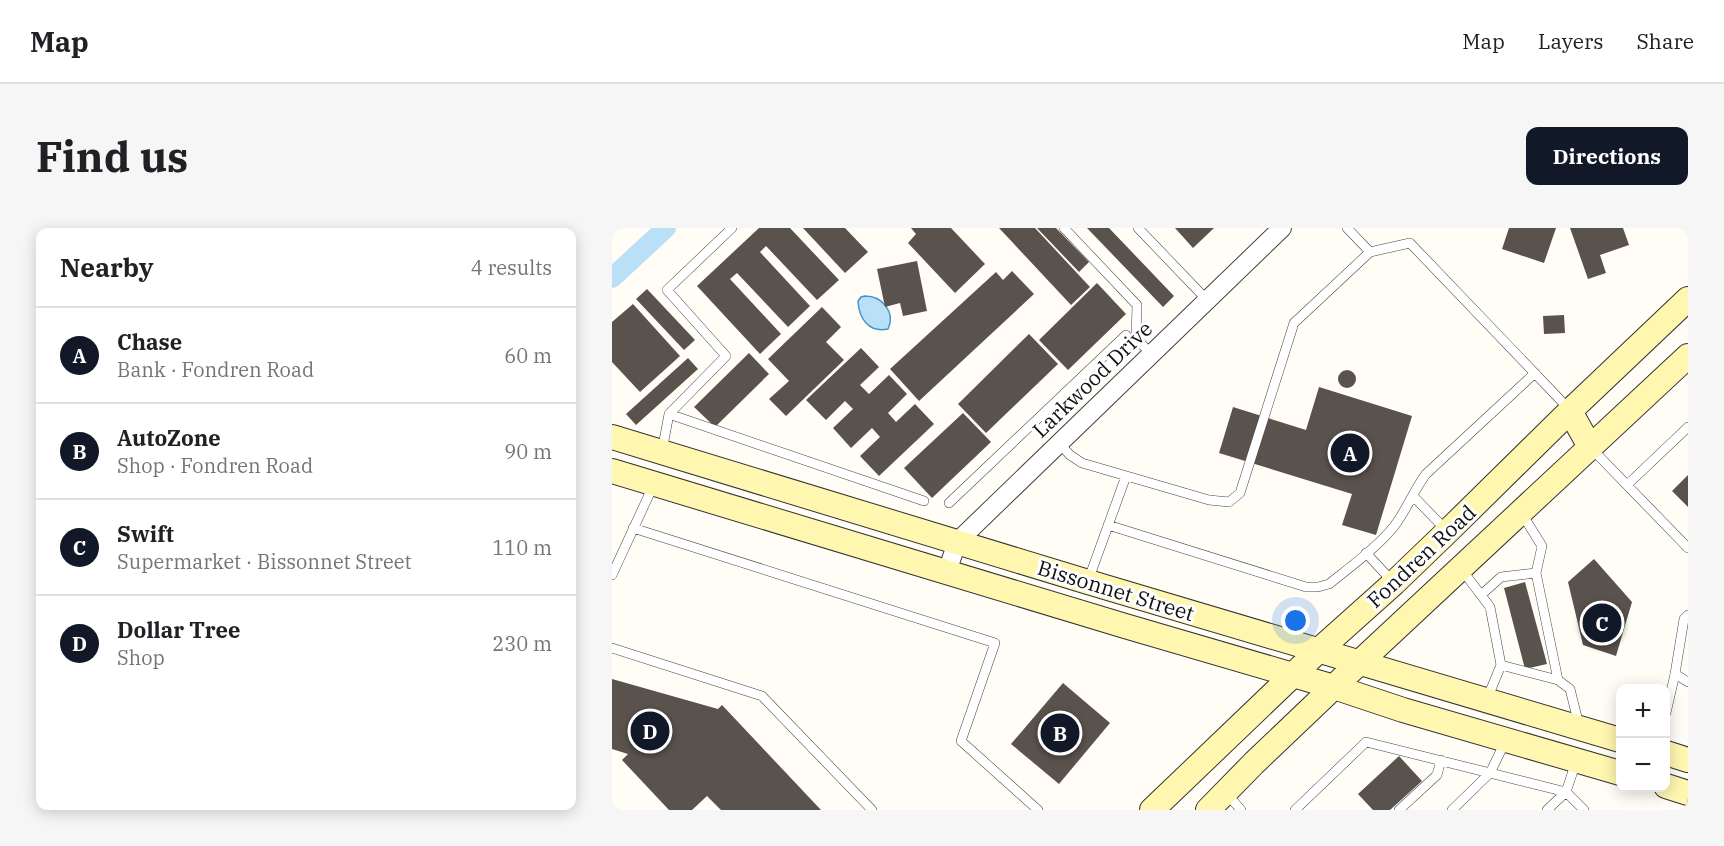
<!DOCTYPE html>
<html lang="en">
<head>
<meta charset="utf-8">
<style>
	:root { --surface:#fff; --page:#f6f6f6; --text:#202124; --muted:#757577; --line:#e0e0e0; --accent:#111827 }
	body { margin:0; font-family:"IBM Plex Serif",serif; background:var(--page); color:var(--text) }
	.controls { position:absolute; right:18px; bottom:18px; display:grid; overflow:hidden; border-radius:12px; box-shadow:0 3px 15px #0003 }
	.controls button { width:54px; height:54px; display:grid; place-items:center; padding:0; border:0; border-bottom:2px solid var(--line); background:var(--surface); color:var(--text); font:30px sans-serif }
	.you { position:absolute; left:684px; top:393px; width:21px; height:21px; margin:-15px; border:4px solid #fff; border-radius:50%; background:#1a73e8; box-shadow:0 0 0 9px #1a73e833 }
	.badge { display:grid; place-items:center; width:39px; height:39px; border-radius:50%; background:var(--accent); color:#fff; font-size:20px; font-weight:700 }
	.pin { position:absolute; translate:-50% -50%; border:3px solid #fff; box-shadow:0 2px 6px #0006 }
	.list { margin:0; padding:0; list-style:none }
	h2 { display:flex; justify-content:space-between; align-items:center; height:78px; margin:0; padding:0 24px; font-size:26px }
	h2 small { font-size:20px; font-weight:400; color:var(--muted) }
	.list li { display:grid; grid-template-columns:39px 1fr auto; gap:18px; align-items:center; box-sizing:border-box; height:96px; padding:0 24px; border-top:2px solid var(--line) }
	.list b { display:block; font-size:22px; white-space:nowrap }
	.list p { margin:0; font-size:20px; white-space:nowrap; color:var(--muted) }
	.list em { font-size:20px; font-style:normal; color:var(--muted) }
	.map { position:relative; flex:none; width:1076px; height:582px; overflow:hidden; border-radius:12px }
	header { display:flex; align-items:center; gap:36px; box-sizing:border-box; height:84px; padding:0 30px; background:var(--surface); border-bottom:2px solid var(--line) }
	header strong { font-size:28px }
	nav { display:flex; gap:33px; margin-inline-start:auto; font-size:21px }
	.intro { display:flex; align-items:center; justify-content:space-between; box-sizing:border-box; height:144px; padding:0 36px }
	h1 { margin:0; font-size:42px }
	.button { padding:15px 27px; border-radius:12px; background:var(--accent); color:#fff; font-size:21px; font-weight:700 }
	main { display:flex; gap:36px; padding:0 36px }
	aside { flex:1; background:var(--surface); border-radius:12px; box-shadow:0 3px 15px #0003 }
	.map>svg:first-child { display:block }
	.water { fill:#b9e0f7; stroke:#3f96cf; stroke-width:1.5 }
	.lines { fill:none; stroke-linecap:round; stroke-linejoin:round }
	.canal { stroke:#b9e0f7; stroke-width:20 }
	.building { fill:#5a524d }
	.service-casing { stroke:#444; stroke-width:10 }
	.minor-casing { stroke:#444; stroke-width:20 }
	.secondary-casing { stroke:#333; stroke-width:26 }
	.service { stroke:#fff; stroke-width:9 }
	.minor { stroke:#fff; stroke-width:18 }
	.secondary { stroke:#fff6b0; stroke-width:24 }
	.labels { text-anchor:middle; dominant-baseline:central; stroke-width:6; stroke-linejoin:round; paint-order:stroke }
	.street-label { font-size:21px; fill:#111; stroke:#fff }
</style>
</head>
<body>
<header>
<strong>Map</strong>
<nav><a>Map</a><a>Layers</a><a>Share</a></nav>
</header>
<div class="intro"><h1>Find us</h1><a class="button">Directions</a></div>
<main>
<aside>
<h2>Nearby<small>4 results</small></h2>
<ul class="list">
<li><span class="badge">A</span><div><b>Chase</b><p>Bank · Fondren Road</p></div><em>60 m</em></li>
<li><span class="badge">B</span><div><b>AutoZone</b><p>Shop · Fondren Road</p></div><em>90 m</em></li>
<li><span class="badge">C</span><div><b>Swift</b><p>Supermarket · Bissonnet Street</p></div><em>110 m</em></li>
<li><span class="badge">D</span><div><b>Dollar Tree</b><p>Shop</p></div><em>230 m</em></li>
</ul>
</aside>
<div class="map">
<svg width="1076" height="582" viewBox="0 0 1076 582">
	<rect width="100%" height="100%" fill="#fffdf5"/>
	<path class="water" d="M253,68C270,68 284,84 276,101C257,105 247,91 246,73L249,69Z"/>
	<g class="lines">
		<path class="canal" d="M0,50L54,0"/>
	</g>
	<path class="building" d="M147,0H178L227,52L205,72L154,18L148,24L198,78L176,99L125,45L118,51L169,106L148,126L85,58Z
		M191,0H233L256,24L233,45Z
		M299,0H339L373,36L343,65L296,15L304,6Z
		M387,0H423L478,59L459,77Z
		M425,0H444L477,34L467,44Z
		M475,0H497L562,68L551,79Z
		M563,0H602L581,20Z
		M897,0H944L932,35L890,21Z
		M958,0H1011L1017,17L988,27L994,45L976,51Z
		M305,33L315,83L291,88L288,75L273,79L265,41Z
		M400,43L422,66L307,173L278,141L384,44L391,52Z
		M485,55L514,86L456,142L427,112Z
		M35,61L83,112L72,122L24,71Z
		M21,76L68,128L28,164L0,134V94Z
		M210,79L229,99L214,114L232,132L174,188L157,171L177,153L156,131Z
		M952,87L953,105L932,106L931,88Z
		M417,106L446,136L374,205L346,176Z
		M249,120L267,139L248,157L257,166L277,147L295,166L276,185L284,194L303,176L322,196L267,248L248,228L268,209L260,200L239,220L221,200L241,181L233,173L214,192L194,172Z
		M137,125L157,146L103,199L82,179Z
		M76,130L86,141L24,197L14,186Z
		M726 151a9 9 0 1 1 18 0a9 9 0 1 1-18 0Z
		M707,159L800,188L764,307L730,297L740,266L607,225L621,179L694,202Z
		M351,185L379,214L320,270L292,240Z
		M1076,247V279L1060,263Z
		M982,331L1020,374L1004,428L971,417L956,354Z
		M913,354L935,436L913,441L892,360Z
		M0,451L106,481L110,477L209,582H109L95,568L80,582H57L10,532L16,526L0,521Z
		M451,455L498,495L447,556L399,516Z
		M787,528L810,553L778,582H761L746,566Z"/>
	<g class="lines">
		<defs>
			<path id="service" d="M452,0L525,77L524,110L539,126
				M526,0L595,72
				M735,0L758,24
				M57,186L312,273
				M447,215L458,227L470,235L597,272L617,274L628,265L682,95L758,24L798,15L957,181
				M979,220L1076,320
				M50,223L57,186L114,128L55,62L120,0
				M1015,257L1076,199
				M801,268L835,303
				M337,275L514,107
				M910,286L930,318L924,345L946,452
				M496,297L694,359H706L717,356C737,340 768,317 783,297C795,281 802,262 814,246L923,145
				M21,300L383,415L349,513L426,582
				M754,325L781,354
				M850,342L878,379L889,437
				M0,347L42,256
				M476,353L514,248
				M869,367L889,349L924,345
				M0,420L150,468L260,582
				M1063,446L1076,454
				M875,471L889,437L946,452L958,461L967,497
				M1054,485L1063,446L1072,391L1076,387
				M615,566L629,582
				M683,582L754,514L954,564L972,582
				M787,582L825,547L829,532
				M840,582L878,545L894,512
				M935,582L954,564L964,534"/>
			<path id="minor" d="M335,344L345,314L670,0"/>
			<path id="secondary" d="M958,183L978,219
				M0,209L476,354L1008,512
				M0,243L513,398L722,459L791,482L1008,545
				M1054,525L1076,532
				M1054,558L1076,565
				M540,582L706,423L782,355L835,304L958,183L1076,71
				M596,582L642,535L748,434L1076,128"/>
		</defs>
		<use href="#service" class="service-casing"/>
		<use href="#minor" class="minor-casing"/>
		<use href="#secondary" class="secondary-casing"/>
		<use href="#service" class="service"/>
		<use href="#minor" class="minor"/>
		<use href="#secondary" class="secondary"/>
	</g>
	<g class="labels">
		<g class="street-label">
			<text transform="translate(480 151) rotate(-44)">Larkwood Drive</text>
			<text transform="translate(809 328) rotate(-43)">Fondren Road</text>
			<text transform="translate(504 362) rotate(17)">Bissonnet Street</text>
		</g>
	</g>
</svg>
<div class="controls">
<button>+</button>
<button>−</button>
</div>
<div class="you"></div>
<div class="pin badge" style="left:738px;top:225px">A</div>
<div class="pin badge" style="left:448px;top:505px">B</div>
<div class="pin badge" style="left:990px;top:395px">C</div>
<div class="pin badge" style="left:38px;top:503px">D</div>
</div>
</main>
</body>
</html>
